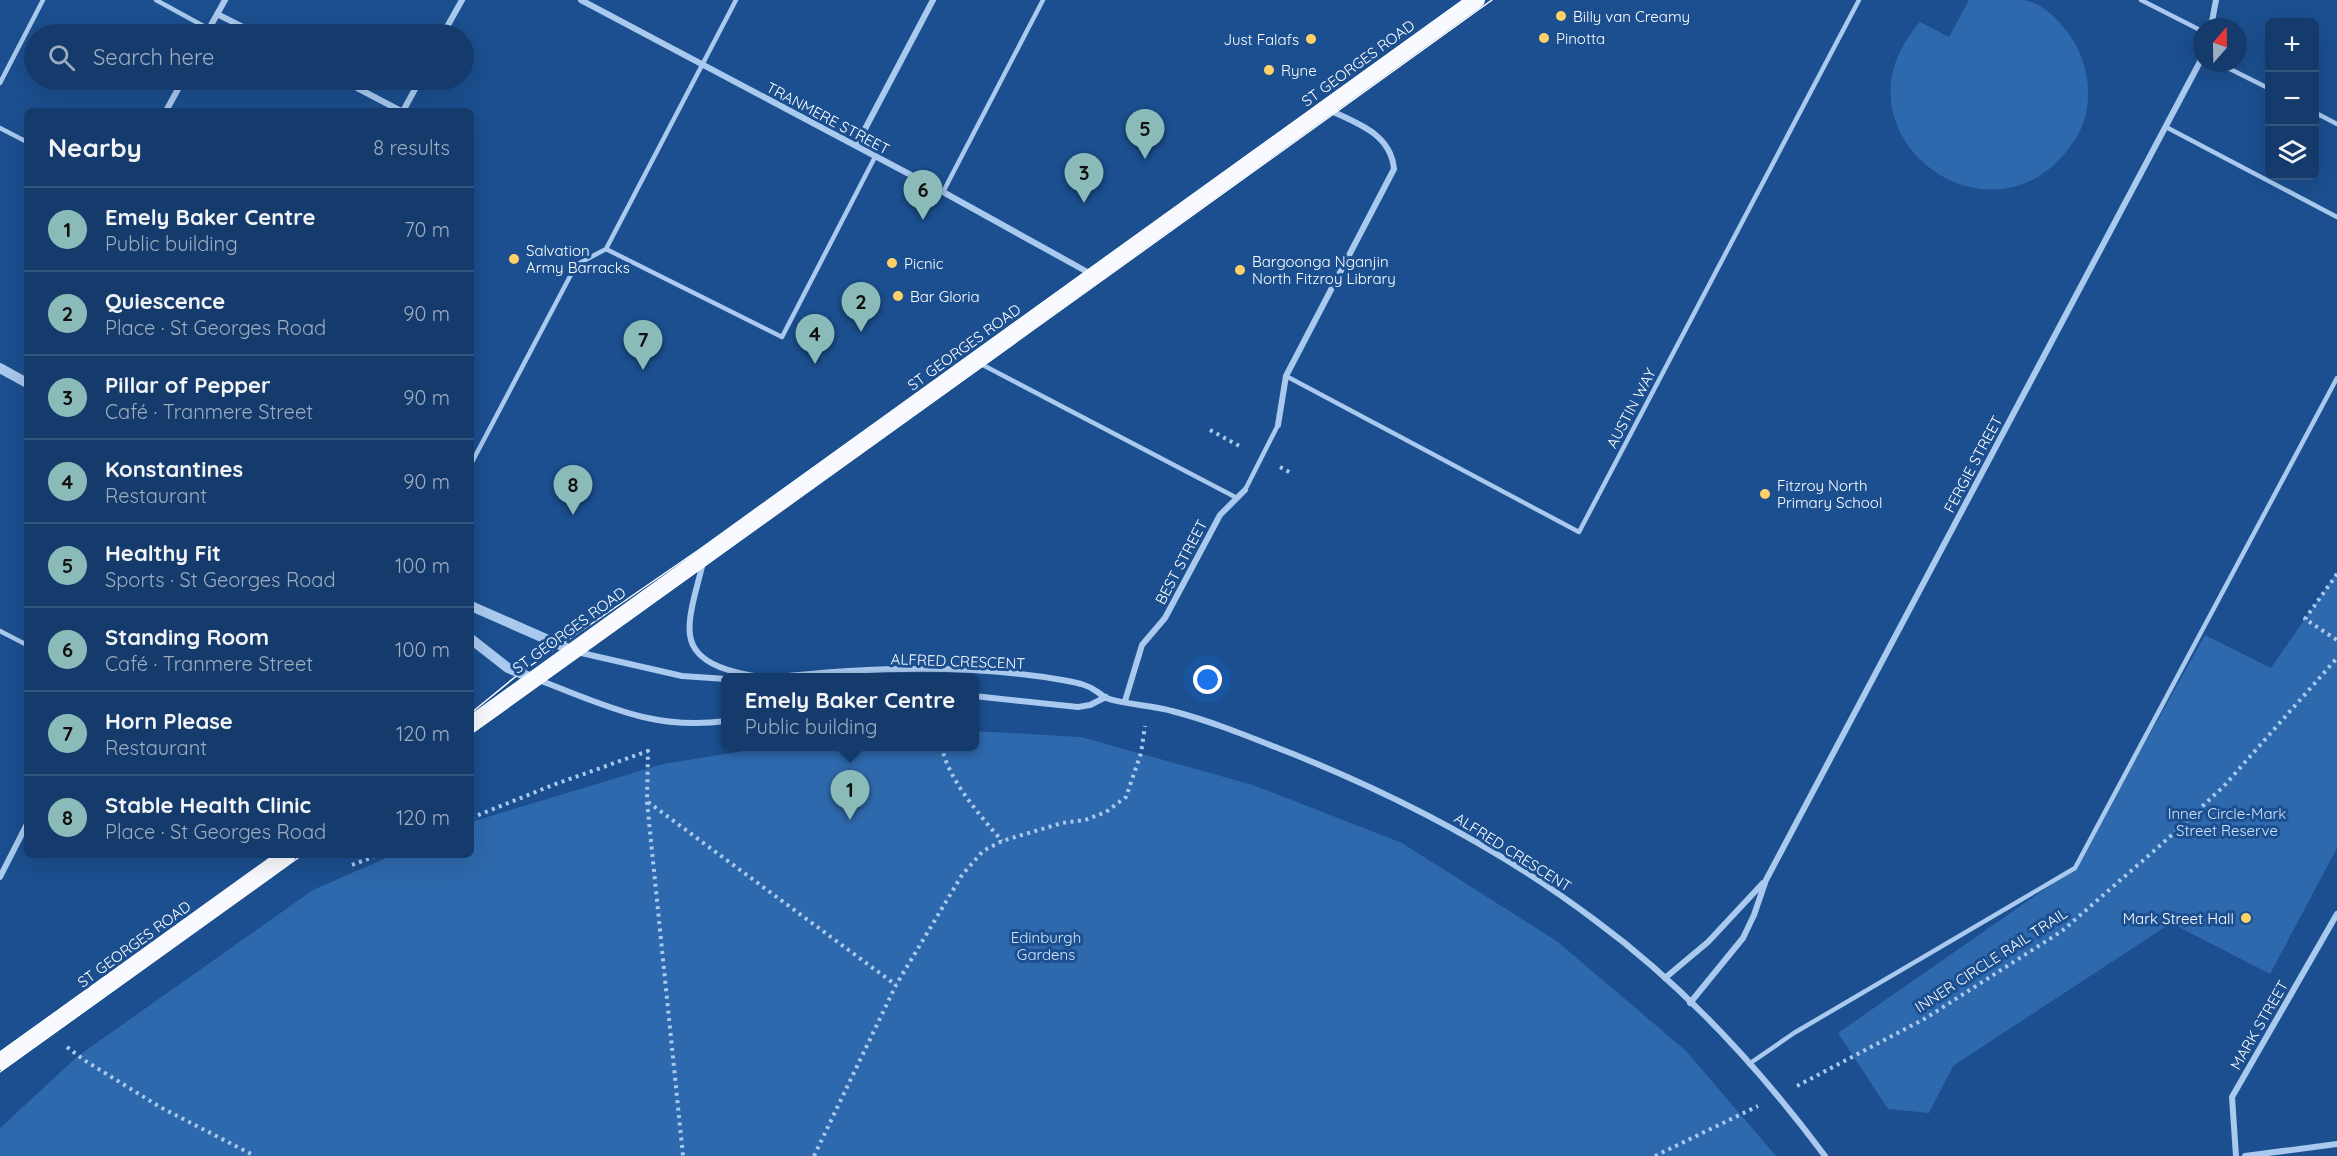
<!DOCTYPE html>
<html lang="en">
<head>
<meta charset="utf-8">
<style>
	:root { --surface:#143b6b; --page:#214673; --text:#f1f3f6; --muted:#9dadc1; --line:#33557e; --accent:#8bbbb9 }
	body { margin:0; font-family:Quicksand,sans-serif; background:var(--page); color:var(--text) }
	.controls { position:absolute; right:18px; top:18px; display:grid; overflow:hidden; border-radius:9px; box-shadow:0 6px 24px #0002 }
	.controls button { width:54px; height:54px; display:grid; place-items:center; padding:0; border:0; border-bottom:2px solid var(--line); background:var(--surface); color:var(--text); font:30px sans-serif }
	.compass { position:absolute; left:2193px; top:18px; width:54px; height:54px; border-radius:50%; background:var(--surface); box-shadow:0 6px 24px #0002; rotate:20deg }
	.you { position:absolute; left:1208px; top:680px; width:21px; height:21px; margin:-15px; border:4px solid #fff; border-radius:50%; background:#1a73e8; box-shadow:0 0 0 9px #1a73e833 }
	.badge { display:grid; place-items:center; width:39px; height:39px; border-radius:50%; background:var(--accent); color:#111; font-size:20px; font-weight:700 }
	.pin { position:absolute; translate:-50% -50px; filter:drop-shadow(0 2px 3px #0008) }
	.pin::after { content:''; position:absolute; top:32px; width:21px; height:18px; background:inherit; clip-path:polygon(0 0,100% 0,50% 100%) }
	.popup { position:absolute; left:721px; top:673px; width:258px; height:78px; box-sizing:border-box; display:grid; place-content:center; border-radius:9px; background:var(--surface); filter:drop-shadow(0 2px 4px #0005); font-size:20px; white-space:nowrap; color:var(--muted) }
	.popup b { font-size:22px; color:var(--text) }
	.popup::after { content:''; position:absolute; left:50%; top:100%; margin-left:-12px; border:12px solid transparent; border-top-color:var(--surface) }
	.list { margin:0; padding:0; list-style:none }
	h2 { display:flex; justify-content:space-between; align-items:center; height:78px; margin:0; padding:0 24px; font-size:26px }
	h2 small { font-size:20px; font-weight:400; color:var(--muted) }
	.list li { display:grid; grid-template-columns:39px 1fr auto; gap:18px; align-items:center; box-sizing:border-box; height:84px; padding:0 24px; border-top:2px solid var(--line) }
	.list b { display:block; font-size:22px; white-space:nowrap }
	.list p { margin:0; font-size:20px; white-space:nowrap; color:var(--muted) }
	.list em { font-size:20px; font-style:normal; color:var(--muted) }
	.icon { flex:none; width:33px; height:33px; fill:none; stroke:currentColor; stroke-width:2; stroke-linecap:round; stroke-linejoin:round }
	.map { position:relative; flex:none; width:2337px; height:1156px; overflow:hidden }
	.search { position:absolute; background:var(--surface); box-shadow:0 6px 24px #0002; left:24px; top:24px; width:450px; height:66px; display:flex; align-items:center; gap:15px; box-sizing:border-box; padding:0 21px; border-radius:33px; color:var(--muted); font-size:22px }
	.panel { position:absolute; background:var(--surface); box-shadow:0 6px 24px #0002; left:24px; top:108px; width:450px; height:750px; border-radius:9px }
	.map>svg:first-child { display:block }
	.green { fill:#2e69ad }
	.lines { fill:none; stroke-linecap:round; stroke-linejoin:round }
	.path { stroke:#a9c9ee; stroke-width:4; stroke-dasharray:3 4.5; stroke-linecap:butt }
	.service { stroke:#a9c9ee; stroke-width:4.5 }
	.minor { stroke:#a9c9ee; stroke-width:6 }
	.tertiary { stroke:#a9c9ee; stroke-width:10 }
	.trunk { stroke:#f8faff; stroke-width:16 }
	.tram { stroke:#fff; stroke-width:1.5 }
	.poi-dot { fill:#ffd166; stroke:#1b4f8f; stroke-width:2 }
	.labels { text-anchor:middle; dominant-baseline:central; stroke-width:6; stroke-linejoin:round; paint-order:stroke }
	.poi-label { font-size:15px; fill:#fff; stroke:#1b4f8f; text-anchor:start }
	.street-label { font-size:15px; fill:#fff; stroke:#1b4f8f }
	.park-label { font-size:15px; fill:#cfe3fa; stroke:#1b4f8f }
</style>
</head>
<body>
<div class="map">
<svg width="2337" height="1156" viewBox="0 0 2337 1156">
	<rect width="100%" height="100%" fill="#1b4f8f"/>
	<path class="green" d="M1969,0C1986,0 2007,0 2024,0C2046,4 2067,28 2077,47C2091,75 2093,111 2076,138C1997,264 1821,133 1920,22L1949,37Z
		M2337,572V848L2270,974L2171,923L1953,1066L1929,1113L1888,1109L1838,1033L2075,868L2205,635L2271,668Z
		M975,731L1081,737L1253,785L1402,843L1558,942L1686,1051L1776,1156H0V1128L78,1056L313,890L393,855H471V822L663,764L769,747L974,746Z"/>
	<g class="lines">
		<path class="path" d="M1210,430L1243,448
			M1280,467L1291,473
			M2337,574L2305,619L2337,640
			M942,746C946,777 982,818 1002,841
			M648,802L896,985
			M471,818L553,785L648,751L647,802L683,1156
			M352,865L378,855
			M67,1047L84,1060L160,1107L255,1156
			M1797,1086L1926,1018L2062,931L2163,843L2224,786L2337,658
			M814,1156L896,985L962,875L983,851L1002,841L1062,823L1085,820L1106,812L1126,797L1141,753L1145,726
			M1655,1156L1758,1106"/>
		<path class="service" d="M156,0L209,29
			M2141,0L2202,31
			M2218,63L2270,89
			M0,83L43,0
			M2314,112L2337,124
			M2166,127L2337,217
			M0,128L27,142
			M943,192L1043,0
			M606,249L782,337L875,157
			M979,363L1237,498
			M1286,376L1579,532L1859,0
			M471,464L576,265L606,249L736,0
			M1245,490L1278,425
			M0,631L27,645
			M1749,1064L1794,1033L2075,868L2337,378"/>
		<path class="minor" d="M581,0L943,192L1091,274
			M217,14L257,34
			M2211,27L2216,0
			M206,34L225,0
			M443,34L462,0
			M342,80L401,111
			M166,111L183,80
			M403,111L420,80
			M856,146L933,0
			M1278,425L1286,376L1394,169C1391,134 1357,123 1329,110
			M703,562C699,582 687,615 690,635C694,667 740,674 765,678
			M577,652L682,676L726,679
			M770,678C868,667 971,663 1068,681C1078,683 1088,685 1096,691C1098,692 1104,697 1106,698C1125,705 1152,705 1172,711C1215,722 1257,740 1298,756C1404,799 1505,852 1596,921C1683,985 1760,1069 1825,1156
			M536,679C603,704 652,731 726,721
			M974,696L1078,707L1090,705L1106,697
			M1125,701L1142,645L1165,618L1220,515L1245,490
			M0,877L27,824
			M1665,978L1708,942L1763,883
			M1690,1003L1743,938L1754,915L1766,880L2202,58
			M2236,1156L2232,1097L2337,914
			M2245,1156L2337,1144"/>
		<path class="tertiary" d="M0,368L27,383
			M471,606L571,650
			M471,639L508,668L532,678"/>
		<path class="trunk" d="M471,724L1477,0
			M0,1062L288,855"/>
		<path class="tram" d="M471,713L520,673L700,549L1463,0
			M471,734L1492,0
			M0,1052L274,855
			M0,1072L302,855"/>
	</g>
	<g class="poi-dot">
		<circle cx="1561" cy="16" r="6"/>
		<circle cx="1544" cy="38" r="6"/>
		<circle cx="1311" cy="39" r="6"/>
		<circle cx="1269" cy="70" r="6"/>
		<circle cx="514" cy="259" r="6"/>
		<circle cx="892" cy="263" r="6"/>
		<circle cx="1240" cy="270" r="6"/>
		<circle cx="898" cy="296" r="6"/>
		<circle cx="1765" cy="494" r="6"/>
		<circle cx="2246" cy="918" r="6"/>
	</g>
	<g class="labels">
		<g class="poi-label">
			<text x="1573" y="16">Billy van Creamy</text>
			<text x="1556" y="38">Pinotta</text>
			<text x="1299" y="39" text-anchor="end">Just Falafs</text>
			<text x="1281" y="70">Ryne</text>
			<text x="526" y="250">Salvation<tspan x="526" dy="17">Army Barracks</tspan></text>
			<text x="1252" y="261">Bargoonga Nganjin<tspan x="1252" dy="17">North Fitzroy Library</tspan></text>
			<text x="904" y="263">Picnic</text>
			<text x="910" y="296">Bar Gloria</text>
			<text x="1777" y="485">Fitzroy North<tspan x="1777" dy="17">Primary School</tspan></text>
			<text x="2234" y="918" text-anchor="end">Mark Street Hall</text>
		</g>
		<g class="street-label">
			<text transform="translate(1358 63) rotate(-36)">ST GEORGES ROAD</text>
			<text transform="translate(828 118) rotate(28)">TRANMERE STREET</text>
			<text transform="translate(964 347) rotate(-36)">ST GEORGES ROAD</text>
			<text transform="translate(1631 408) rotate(-62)">AUSTIN WAY</text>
			<text transform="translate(1973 464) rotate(-62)">FERGIE STREET</text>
			<text transform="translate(1181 562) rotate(-62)">BEST STREET</text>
			<text transform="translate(569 630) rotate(-36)">ST GEORGES ROAD</text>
			<text transform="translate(958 661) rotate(2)">ALFRED CRESCENT</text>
			<text transform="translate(1513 852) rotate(32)">ALFRED CRESCENT</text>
			<text transform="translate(134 944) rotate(-36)">ST GEORGES ROAD</text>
			<text transform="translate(1991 960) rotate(-33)">INNER CIRCLE RAIL TRAIL</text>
			<text transform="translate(2259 1025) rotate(-60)">MARK STREET</text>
		</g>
		<g class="park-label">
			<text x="2227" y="813">Inner Circle-Mark<tspan x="2227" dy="17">Street Reserve</tspan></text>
			<text x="1046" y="937">Edinburgh<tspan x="1046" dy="17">Gardens</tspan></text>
		</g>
	</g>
</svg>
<div class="controls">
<button>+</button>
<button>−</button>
<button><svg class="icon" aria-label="layers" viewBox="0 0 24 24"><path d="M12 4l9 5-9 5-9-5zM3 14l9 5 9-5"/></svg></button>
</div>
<svg class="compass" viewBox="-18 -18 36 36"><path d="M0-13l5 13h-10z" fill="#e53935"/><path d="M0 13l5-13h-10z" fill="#9dadc1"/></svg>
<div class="you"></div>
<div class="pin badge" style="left:850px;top:820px">1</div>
<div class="popup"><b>Emely Baker Centre</b>Public building</div>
<div class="pin badge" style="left:861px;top:332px">2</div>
<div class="pin badge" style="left:1084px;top:203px">3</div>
<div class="pin badge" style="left:815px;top:364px">4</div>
<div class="pin badge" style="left:1145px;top:159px">5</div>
<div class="pin badge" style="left:923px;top:220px">6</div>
<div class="pin badge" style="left:643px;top:370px">7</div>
<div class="pin badge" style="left:573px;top:515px">8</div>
<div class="search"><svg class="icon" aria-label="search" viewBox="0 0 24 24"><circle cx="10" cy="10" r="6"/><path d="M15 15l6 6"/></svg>Search here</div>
<section class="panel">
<h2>Nearby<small>8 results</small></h2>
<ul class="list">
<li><span class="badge">1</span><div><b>Emely Baker Centre</b><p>Public building</p></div><em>70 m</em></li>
<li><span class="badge">2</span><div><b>Quiescence</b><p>Place · St Georges Road</p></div><em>90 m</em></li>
<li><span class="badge">3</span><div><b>Pillar of Pepper</b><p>Café · Tranmere Street</p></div><em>90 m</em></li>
<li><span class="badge">4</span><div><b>Konstantines</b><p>Restaurant</p></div><em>90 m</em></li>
<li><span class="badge">5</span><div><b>Healthy Fit</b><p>Sports · St Georges Road</p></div><em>100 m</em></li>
<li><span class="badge">6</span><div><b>Standing Room</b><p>Café · Tranmere Street</p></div><em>100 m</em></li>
<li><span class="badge">7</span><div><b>Horn Please</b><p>Restaurant</p></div><em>120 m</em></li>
<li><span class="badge">8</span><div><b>Stable Health Clinic</b><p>Place · St Georges Road</p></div><em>120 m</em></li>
</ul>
</section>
</div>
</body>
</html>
